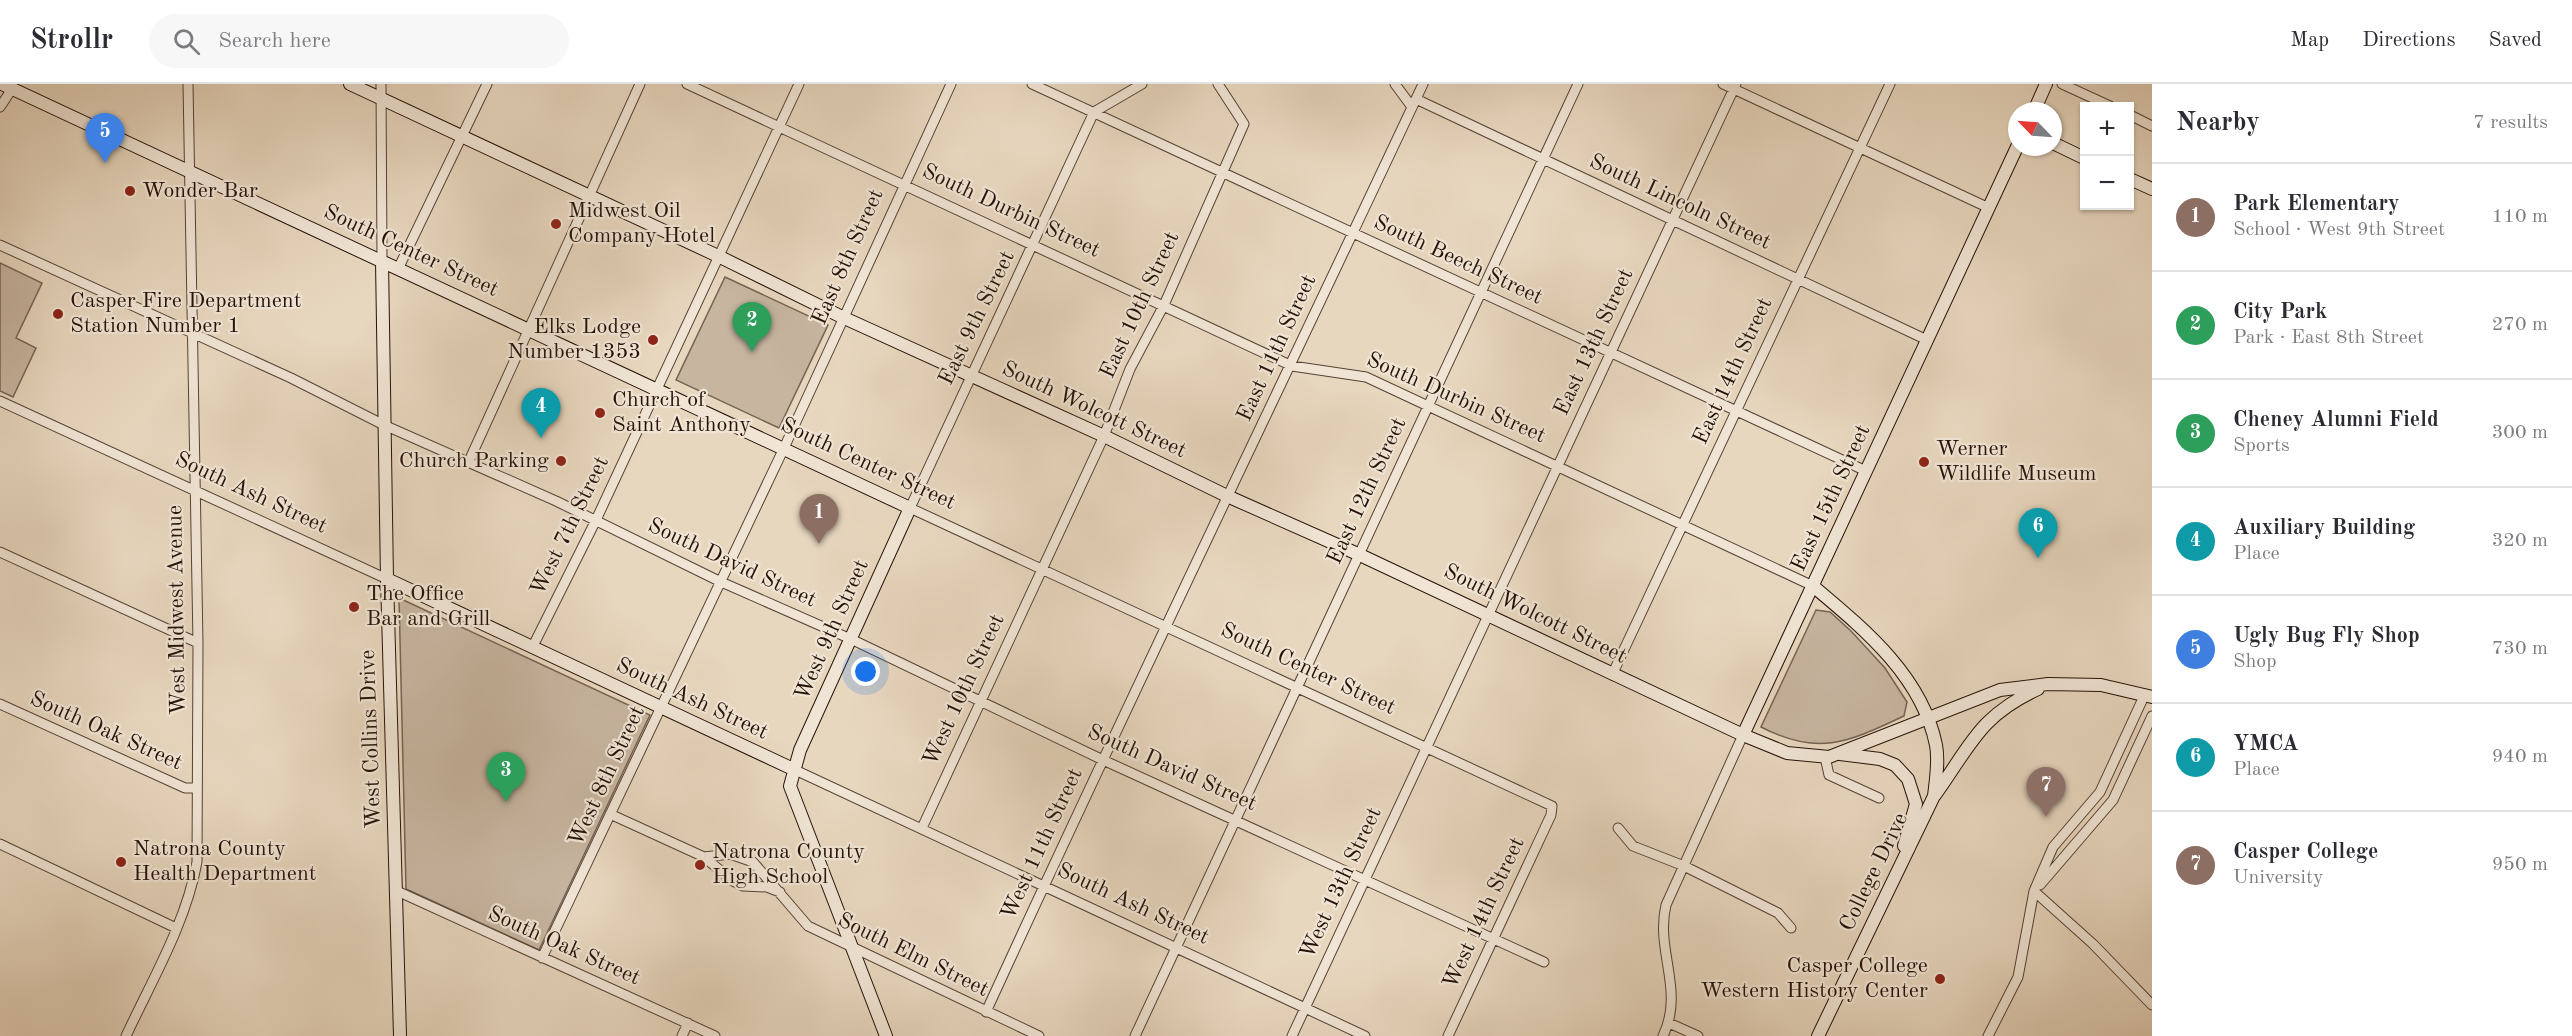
<!DOCTYPE html>
<html lang="en">
<head>
<meta charset="utf-8">
<style>
	:root { --surface:#fff; --page:#f7f7f7; --text:#2b2b33; --muted:#7c7c81; --line:#e1e1e2; --accent:#1a73e8 }
	body { margin:0; font-family:"Old Standard TT",serif; background:var(--page); color:var(--text) }
	.controls { position:absolute; right:18px; top:18px; display:grid; overflow:hidden; border-radius:0px; box-shadow:0 2px 4px #0004 }
	.controls button { width:54px; height:54px; display:grid; place-items:center; padding:0; border:0; border-bottom:2px solid var(--line); background:var(--surface); color:var(--text); font:30px sans-serif }
	.compass { position:absolute; left:2008px; top:18px; width:54px; height:54px; border-radius:50%; background:var(--surface); box-shadow:0 2px 4px #0004; rotate:295deg }
	.you { position:absolute; left:866px; top:588px; width:21px; height:21px; margin:-15px; border:4px solid #fff; border-radius:50%; background:#1a73e8; box-shadow:0 0 0 9px #1a73e833 }
	.badge { display:grid; place-items:center; width:39px; height:39px; border-radius:50%; background:var(--accent); color:#fff; font-size:20px; font-weight:700 }
	.pin { position:absolute; translate:-50% -50px; filter:drop-shadow(0 2px 3px #0008) }
	.pin::after { content:''; position:absolute; top:32px; width:21px; height:18px; background:inherit; clip-path:polygon(0 0,100% 0,50% 100%) }
	.list { margin:0; padding:0; list-style:none }
	h2 { display:flex; justify-content:space-between; align-items:center; height:78px; margin:0; padding:0 24px; font-size:26px }
	h2 small { font-size:20px; font-weight:400; color:var(--muted) }
	.list li { display:grid; grid-template-columns:39px 1fr auto; gap:18px; align-items:center; box-sizing:border-box; height:108px; padding:0 24px; border-top:2px solid var(--line) }
	.list b { display:block; font-size:22px; white-space:nowrap }
	.list p { margin:0; font-size:20px; white-space:nowrap; color:var(--muted) }
	.list em { font-size:20px; font-style:normal; color:var(--muted) }
	.icon { flex:none; width:33px; height:33px; fill:none; stroke:currentColor; stroke-width:2; stroke-linecap:round; stroke-linejoin:round }
	.map { position:relative; flex:none; width:2152px; height:952px; overflow:hidden }
	header { display:flex; align-items:center; gap:36px; box-sizing:border-box; height:84px; padding:0 30px; background:var(--surface); border-bottom:2px solid var(--line) }
	header strong { font-size:28px }
	nav { display:flex; gap:33px; margin-inline-start:auto; font-size:21px }
	.search { width:420px; height:54px; background:var(--page); display:flex; align-items:center; gap:15px; box-sizing:border-box; padding:0 21px; border-radius:33px; color:var(--muted); font-size:22px }
	main { display:flex }
	aside { flex:1; background:var(--surface) }
	.map>svg:first-child { display:block }
	.green { fill:#c7b5a0; stroke:#766354; stroke-width:1.5 }
	.lines { fill:none; stroke-linecap:round; stroke-linejoin:round }
	.street-casing { stroke:#564235; stroke-width:11 }
	.secondary-casing { stroke:#261107; stroke-width:14 }
	.street { stroke:#f0e5d5; stroke-width:9 }
	.secondary { stroke:#f0e5d5; stroke-width:12 }
	.poi-dot { fill:#8f2418; stroke:#f0e5d5; stroke-width:2 }
	.labels { text-anchor:middle; dominant-baseline:central; stroke-width:4.5; stroke-linejoin:round; paint-order:stroke }
	.poi-label { font-size:22px; fill:#261107; stroke:#f0e5d5; text-anchor:start }
	.street-label { font-size:22px; fill:#261107; stroke:#f0e5d5 }
</style>
</head>
<body>
<header>
<strong>Strollr</strong>
<div class="search"><svg class="icon" aria-label="search" viewBox="0 0 24 24"><circle cx="10" cy="10" r="6"/><path d="M15 15l6 6"/></svg>Search here</div>
<nav><a>Map</a><a>Directions</a><a>Saved</a></nav>
</header>
<main>
<div class="map">
<svg width="2152" height="952" viewBox="0 0 2152 952">
	<rect width="100%" height="100%" fill="#e8d7bf"/>
	<filter id="stains"><feTurbulence type="fractalNoise" baseFrequency=".00333" numOctaves="4"/><feColorMatrix values="0 0 0 0 .2 0 0 0 0 .09 0 0 0 0 .02 0 0 0 .5 -.17"/></filter>
	<radialGradient id="worn" r=".72"><stop offset=".6" stop-color="#630" stop-opacity="0"/><stop offset="1" stop-color="#630" stop-opacity=".3"/></radialGradient>
	<path class="green" d="M0,179L42,199L16,254L36,264L13,313L0,307Z
		M725,193L828,241L779,344L676,296Z
		M399,514L650,631L539,866L406,805Z
		M1816,526L1830,528L1851,547L1885,584L1907,618L1904,632C1848,658 1819,673 1761,643Z"/>
	<g class="lines">
		<defs>
			<path id="street" d="M381,0L382,177
				M687,0L1292,282L1366,293L1813,502
				M1032,0L1866,387
				M1395,0L1412,23
				M1723,0L1989,124
				M2062,0L2110,22
				M1416,15L1927,256
				M0,23L12,5
				M1094,28L910,424L1552,722L1551,731L1448,952
				M1094,28L1142,0
				M2130,31L2152,42
				M0,161L291,294L384,341L556,417L719,497L853,556L1103,676L1544,878
				M398,185L487,0
				M0,317L387,495
				M469,377L640,0
				M0,468L198,559
				M532,564L596,436L799,0
				M1612,591L1890,0
				M0,620L185,704H197
				M1825,673L1829,691L1879,714
				M793,685L1365,952
				M610,730L704,773L733,797L743,802L767,803L780,808
				M922,744L1104,352L1130,285L1164,221L1244,40L1218,0
				M1618,744L1633,762L1684,782L1778,829L1791,844
				M0,760L176,844
				M704,773L730,770L753,778L808,842L1039,952
				M2040,801L2113,716L2152,632
				M397,807L715,952
				M2034,807L2093,860L2152,921
				M542,874L784,364L951,0
				M986,928C1128,617 1278,309 1423,0
				M1669,939L1698,952
				M126,952C152,896 186,839 197,778L198,559L188,0
				M682,952L688,939
				M1135,952L1578,0
				M1292,952L1736,0
				M1663,952C1685,906 1655,867 1666,821L1743,651
				M1988,952L2018,893L2034,807L2053,763L2100,708L2145,610"/>
			<path id="secondary" d="M2,0L910,424L800,666L790,702L886,952
				M350,0L718,172L842,233L1104,352L1227,412L1360,471L1743,651L1787,669L1829,673L2000,606L2048,600L2101,601L2152,613
				M2034,27L2046,0
				M2053,59L2084,74
				M2130,95L2152,105
				M382,177L387,495L400,952
				M387,495L793,685
				M1813,502C1864,545 1922,592 1936,661C1939,677 1936,695 1934,712L1818,952
				M1743,651L2017,63
				M1840,670L1880,675L1895,681L1908,695L1916,720L1904,762
				M1935,711C1971,661 1979,632 2038,605"/>
		</defs>
		<use href="#street" class="street-casing"/>
		<use href="#secondary" class="secondary-casing"/>
		<use href="#street" class="street"/>
		<use href="#secondary" class="secondary"/>
	</g>
	<g class="poi-dot">
		<circle cx="130" cy="107" r="6"/>
		<circle cx="556" cy="140" r="6"/>
		<circle cx="58" cy="230" r="6"/>
		<circle cx="653" cy="256" r="6"/>
		<circle cx="600" cy="329" r="6"/>
		<circle cx="561" cy="377" r="6"/>
		<circle cx="1924" cy="378" r="6"/>
		<circle cx="354" cy="523" r="6"/>
		<circle cx="121" cy="778" r="6"/>
		<circle cx="700" cy="781" r="6"/>
		<circle cx="1940" cy="895" r="6"/>
	</g>
	<g class="labels">
		<g class="poi-label">
			<text x="142" y="107">Wonder Bar</text>
			<text x="568" y="127">Midwest Oil<tspan x="568" dy="25">Company Hotel</tspan></text>
			<text x="70" y="217">Casper Fire Department<tspan x="70" dy="25">Station Number 1</tspan></text>
			<text x="641" y="243" text-anchor="end">Elks Lodge<tspan x="641" dy="25">Number 1353</tspan></text>
			<text x="612" y="316">Church of<tspan x="612" dy="25">Saint Anthony</tspan></text>
			<text x="1936" y="365">Werner<tspan x="1936" dy="25">Wildlife Museum</tspan></text>
			<text x="549" y="377" text-anchor="end">Church Parking</text>
			<text x="366" y="510">The Office<tspan x="366" dy="25">Bar and Grill</tspan></text>
			<text x="133" y="765">Natrona County<tspan x="133" dy="25">Health Department</tspan></text>
			<text x="712" y="768">Natrona County<tspan x="712" dy="25">High School</tspan></text>
			<text x="1928" y="882" text-anchor="end">Casper College<tspan x="1928" dy="25">Western History Center</tspan></text>
		</g>
		<g class="street-label">
			<text transform="translate(1680 118) rotate(25)">South Lincoln Street</text>
			<text transform="translate(1011 127) rotate(25)">South Durbin Street</text>
			<text transform="translate(411 167) rotate(25)">South Center Street</text>
			<text transform="translate(848 173) rotate(-66)">East 8th Street</text>
			<text transform="translate(1458 176) rotate(25)">South Beech Street</text>
			<text transform="translate(1140 221) rotate(-65)">East 10th Street</text>
			<text transform="translate(977 234) rotate(-64)">East 9th Street</text>
			<text transform="translate(1594 258) rotate(-65)">East 13th Street</text>
			<text transform="translate(1277 264) rotate(-65)">East 11th Street</text>
			<text transform="translate(1733 287) rotate(-65)">East 14th Street</text>
			<text transform="translate(1456 314) rotate(24)">South Durbin Street</text>
			<text transform="translate(1094 326) rotate(25)">South Wolcott Street</text>
			<text transform="translate(868 380) rotate(25)">South Center Street</text>
			<text transform="translate(1367 407) rotate(-65)">East 12th Street</text>
			<text transform="translate(251 409) rotate(25)">South Ash Street</text>
			<text transform="translate(1831 414) rotate(-65)">East 15th Street</text>
			<text transform="translate(570 442) rotate(-64)">West 7th Street</text>
			<text transform="translate(732 479) rotate(25)">South David Street</text>
			<text transform="translate(177 526) rotate(-91)">West Midwest Avenue</text>
			<text transform="translate(1535 530) rotate(26)">South Wolcott Street</text>
			<text transform="translate(832 546) rotate(-66)">West 9th Street</text>
			<text transform="translate(1308 585) rotate(25)">South Center Street</text>
			<text transform="translate(964 606) rotate(-65)">West 10th Street</text>
			<text transform="translate(692 615) rotate(25)">South Ash Street</text>
			<text transform="translate(106 647) rotate(24)">South Oak Street</text>
			<text transform="translate(371 655) rotate(-92)">West Collins Drive</text>
			<text transform="translate(1172 684) rotate(24)">South David Street</text>
			<text transform="translate(607 692) rotate(-65)">West 8th Street</text>
			<text transform="translate(1042 760) rotate(-65)">West 11th Street</text>
			<text transform="translate(1874 788) rotate(-64)">College Drive</text>
			<text transform="translate(1341 799) rotate(-65)">West 13th Street</text>
			<text transform="translate(1133 820) rotate(25)">South Ash Street</text>
			<text transform="translate(1484 829) rotate(-65)">West 14th Street</text>
			<text transform="translate(564 862) rotate(24)">South Oak Street</text>
			<text transform="translate(913 871) rotate(26)">South Elm Street</text>
		</g>
	</g>
	<rect width="100%" height="100%" filter="url(#stains)"/>
	<rect width="100%" height="100%" fill="url(#worn)"/>
</svg>
<div class="controls">
<button>+</button>
<button>−</button>
</div>
<svg class="compass" viewBox="-18 -18 36 36"><path d="M0-13l5 13h-10z" fill="#e53935"/><path d="M0 13l5-13h-10z" fill="#7c7c81"/></svg>
<div class="you"></div>
<div class="pin badge" style="left:819px;top:460px;background:#8d6e63">1</div>
<div class="pin badge" style="left:752px;top:268px;background:#2e9e5b">2</div>
<div class="pin badge" style="left:506px;top:718px;background:#2e9e5b">3</div>
<div class="pin badge" style="left:541px;top:354px;background:#0f9aa8">4</div>
<div class="pin badge" style="left:105px;top:79px;background:#3f7fe0">5</div>
<div class="pin badge" style="left:2038px;top:474px;background:#0f9aa8">6</div>
<div class="pin badge" style="left:2046px;top:733px;background:#8d6e63">7</div>
</div>
<aside>
<h2>Nearby<small>7 results</small></h2>
<ul class="list">
<li><span class="badge" style="background:#8d6e63">1</span><div><b>Park Elementary</b><p>School · West 9th Street</p></div><em>110 m</em></li>
<li><span class="badge" style="background:#2e9e5b">2</span><div><b>City Park</b><p>Park · East 8th Street</p></div><em>270 m</em></li>
<li><span class="badge" style="background:#2e9e5b">3</span><div><b>Cheney Alumni Field</b><p>Sports</p></div><em>300 m</em></li>
<li><span class="badge" style="background:#0f9aa8">4</span><div><b>Auxiliary Building</b><p>Place</p></div><em>320 m</em></li>
<li><span class="badge" style="background:#3f7fe0">5</span><div><b>Ugly Bug Fly Shop</b><p>Shop</p></div><em>730 m</em></li>
<li><span class="badge" style="background:#0f9aa8">6</span><div><b>YMCA</b><p>Place</p></div><em>940 m</em></li>
<li><span class="badge" style="background:#8d6e63">7</span><div><b>Casper College</b><p>University</p></div><em>950 m</em></li>
</ul>
</aside>
</main>
</body>
</html>
